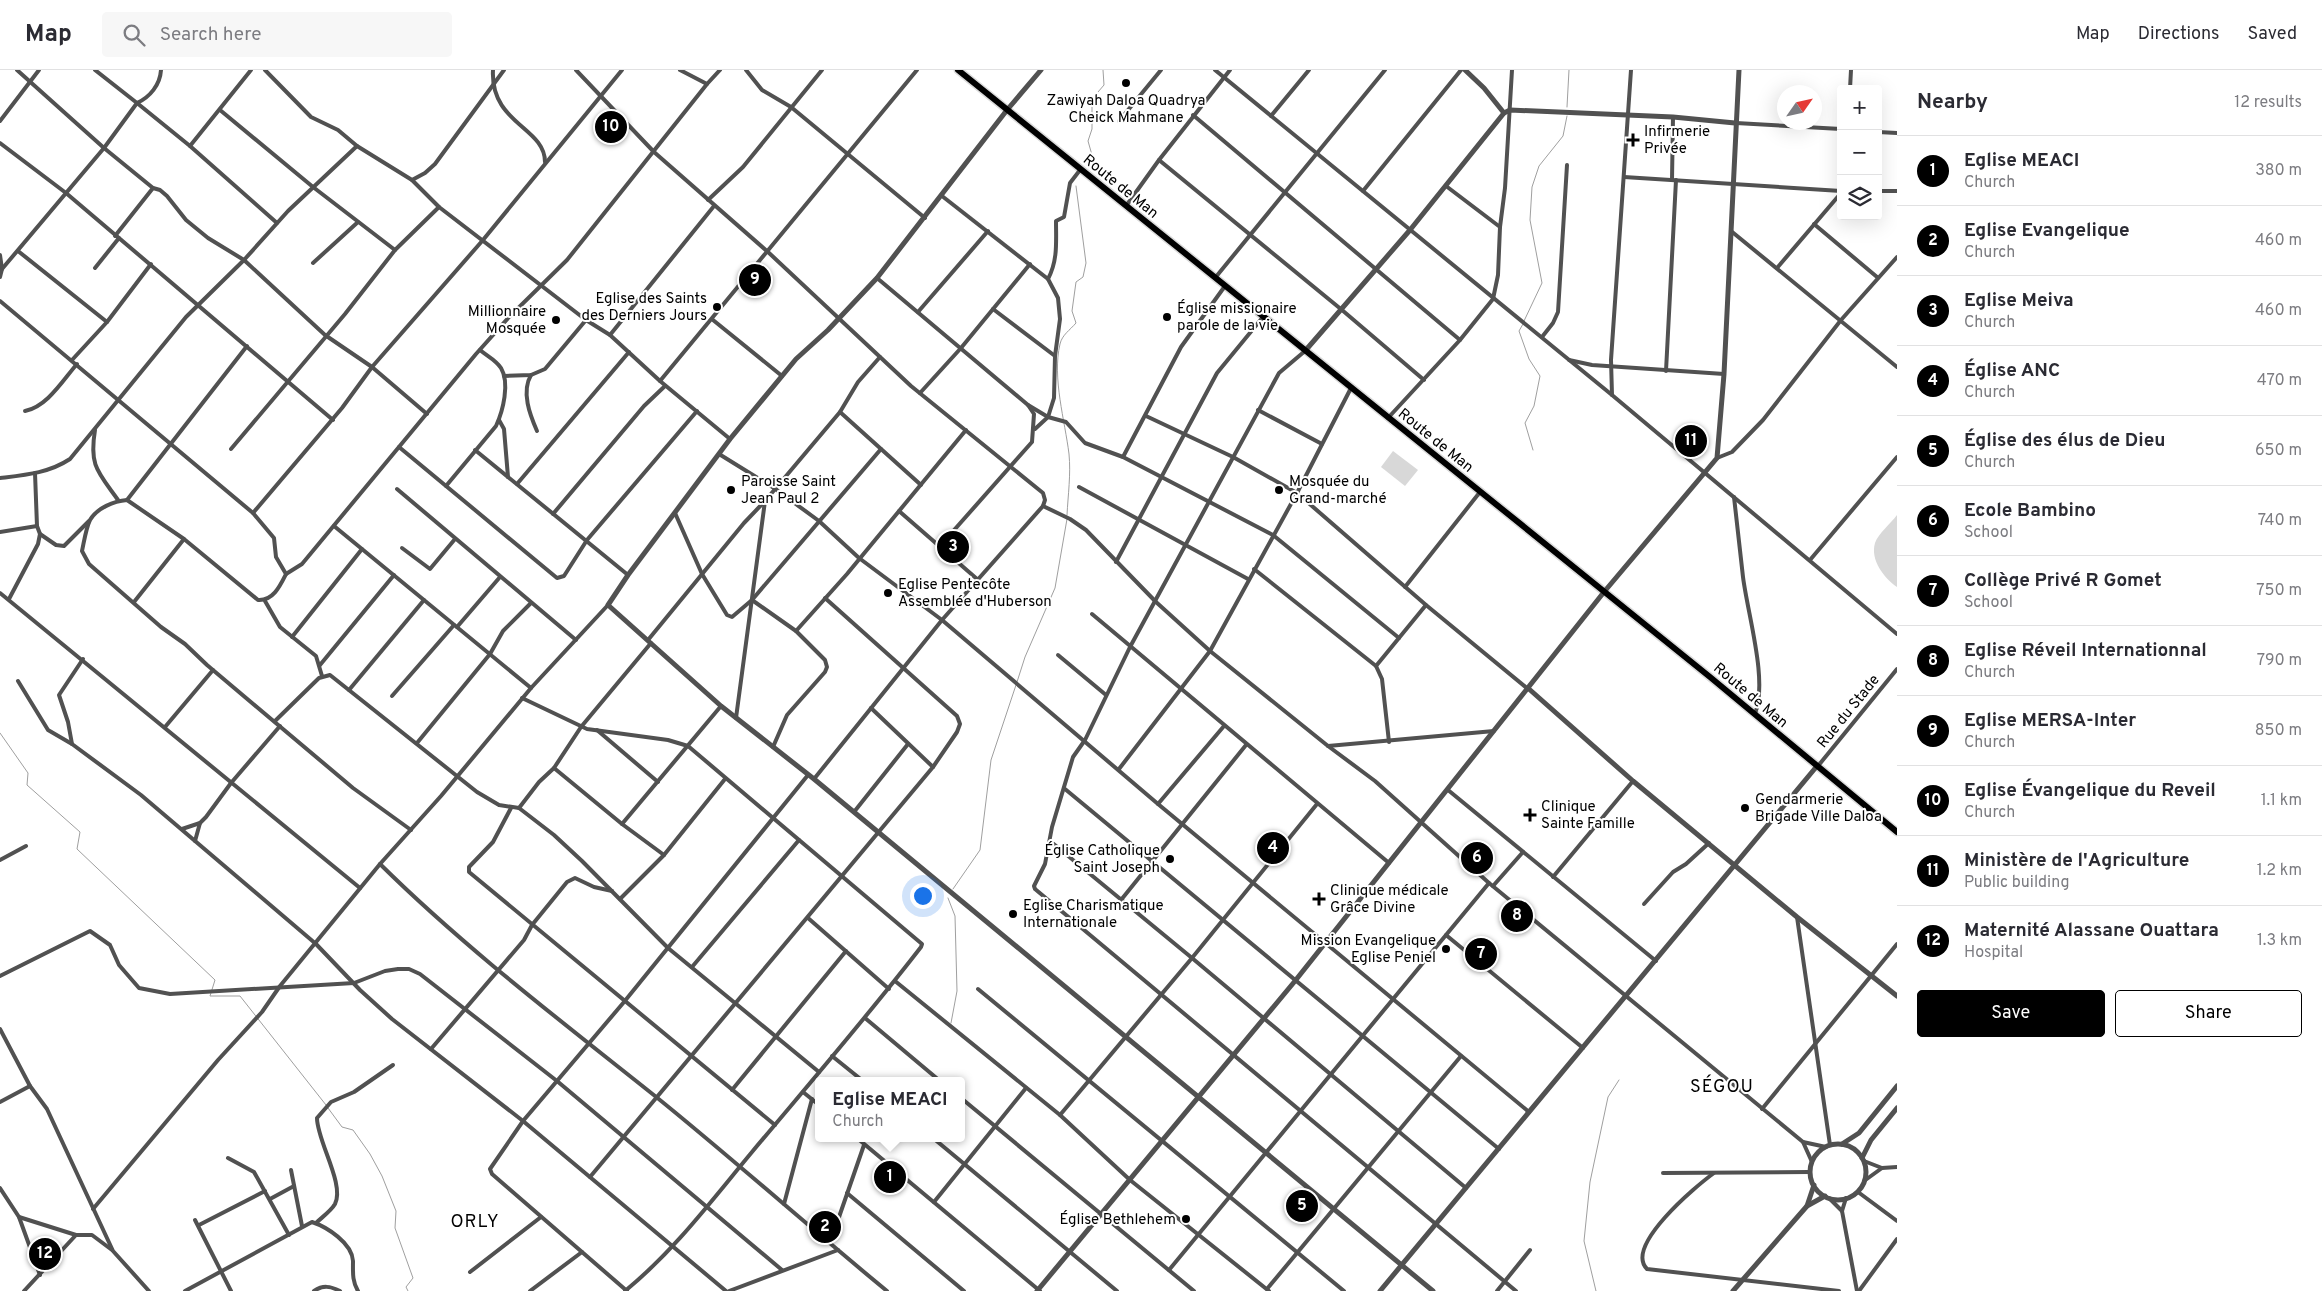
<!DOCTYPE html>
<meta charset="utf-8">
<style>
body{margin:0;font-family:Overpass,sans-serif;background:#f7f7f7;color:#2b2b33}
.controls{position:absolute;right:15px;top:15px;display:grid;overflow:hidden;border-radius:5px;box-shadow:0 5px 20px #0002}
.controls button{width:45px;height:45px;display:grid;place-items:center;padding:0;border:0;border-bottom:1px solid #e1e1e2;background:#fff;color:#2b2b33;font:25px sans-serif}
.compass{position:absolute;left:1777px;top:15px;width:45px;height:45px;border-radius:50%;background:#fff;box-shadow:0 5px 20px #0002;rotate:56deg}
.you{position:absolute;left:922px;top:825px;width:18px;height:18px;margin:-12px;border:4px solid #fff;border-radius:50%;background:#1a73e8;box-shadow:0 0 0 8px #1a73e833}
.badge{display:grid;place-items:center;width:32px;height:32px;border-radius:50%;background:#000;color:#fff;font-size:16px;font-weight:700}
.pin{position:absolute;translate:-50% -50%;border:2px solid #fff;box-shadow:0 1px 5px #0006}
.popup{position:absolute;left:815px;top:1007px;width:150px;height:65px;box-sizing:border-box;display:grid;place-content:center;border-radius:5px;background:#fff;filter:drop-shadow(0 1px 4px #0005);font-size:16px;white-space:nowrap;color:#7c7c81}
.popup b{font-size:19px;color:#2b2b33}
.popup::after{content:'';position:absolute;left:50%;top:100%;margin-left:-10px;border:10px solid transparent;border-top-color:#fff}
.list{margin:0;padding:0;list-style:none}
h2{display:flex;justify-content:space-between;align-items:center;height:65px;margin:0;padding:0 20px;font-size:21px}
h2 small{font-size:16px;font-weight:400;color:#7c7c81}
.list li{display:grid;grid-template-columns:32px 1fr auto;gap:15px;align-items:center;box-sizing:border-box;height:70px;padding:0 20px;border-top:1px solid #e1e1e2}
.list b{display:block;font-size:19px;white-space:nowrap}
.list p{margin:0;font-size:16px;white-space:nowrap;color:#7c7c81}
.list em{font-size:16px;font-style:normal;color:#7c7c81}
.actions{display:flex;gap:10px;padding:15px 20px}
.actions a{flex:1;padding:11px 0;border:1px solid #000;border-radius:5px;text-align:center;font-size:18px;color:#000}
.actions .main{background:#000;color:#fff}
.icon{flex:none;width:28px;height:28px;fill:none;stroke:currentColor;stroke-width:2;stroke-linecap:round;stroke-linejoin:round}
.map{position:relative;flex:none;width:1897px;height:1221px;overflow:hidden}
header{display:flex;align-items:center;gap:30px;box-sizing:border-box;height:70px;padding:0 25px;background:#fff;border-bottom:1px solid #e1e1e2}
header strong{font-size:24px}
nav{display:flex;gap:28px;margin-inline-start:auto;font-size:18px}
.search{width:350px;height:45px;background:#f7f7f7;display:flex;align-items:center;gap:12px;box-sizing:border-box;padding:0 18px;border-radius:5px;color:#7c7c81;font-size:19px}
main{display:flex}
aside{flex:1;background:#fff}
.map>svg:first-child{display:block}
.green{fill:#d8d8d8}
.lines{fill:none;stroke-linecap:round;stroke-linejoin:round}
.stream{stroke:#9f9f9f;stroke-width:1}
.trunk-casing{stroke:#dbdbdb;stroke-width:9}
.minor{stroke:#515151;stroke-width:4}
.tertiary{stroke:#515151;stroke-width:5}
.trunk{stroke:#000;stroke-width:6}
.poi-dot{fill:#000;stroke:#fff;stroke-width:2}
.labels{text-anchor:middle;stroke-width:4;stroke-linejoin:round;paint-order:stroke}
.poi-label{font-size:15px;fill:#000;stroke:#fff;text-anchor:start}
.street-label{font-size:15px;fill:#000;stroke:#fff}
.quarter-label{font-size:18px;letter-spacing:1px;fill:#000;stroke:#fff}
</style>
<header>
<strong>Map</strong>
<div class="search"><svg class="icon" aria-label="search" viewBox="0 0 24 24"><circle cx="10" cy="10" r="6"/><path d="M15 15l6 6"/></svg>Search here</div>
<nav><a>Map</a><a>Directions</a><a>Saved</a></nav>
</header>
<main>
<div class="map">
<svg width="1897" height="1221" viewBox="0 0 1897 1221">
<rect width="100%" height="100%" fill="#fff"/>
<g class="green">
<polygon points="1393,381 1418,400 1405,416 1381,397"/>
<path d="M 1897,445 L 1897,517 C 1884,508 1870,490 1875,473 C 1878,464 1891,453 1897,445 Z"/>
</g>
<g class="lines">
<g class="stream">
<polyline points="1567,37 1569,0"/>
<polyline points="1092,85 1088,71 1092,59 1092,29 1104,15 1103,0"/>
<polyline points="1524,251 1542,213 1530,150 1532,117 1539,96 1563,66 1567,46"/>
<polyline points="1523,254 1519,261 1529,289 1540,306 1534,336 1525,353 1533,380"/>
<path d="M 1067,445 C 1068,425 1071,404 1069,384 C 1065,351 1052,308 1060,274 C 1062,265 1070,260 1076,253 L 1072,241 L 1076,212 L 1083,207 L 1086,193 L 1076,116"/>
<polyline points="1017,612 1025,587 1055,518 1067,449"/>
<polyline points="0,663 28,703 27,715 80,762 77,779 215,910 210,926 240,926 326,1035"/>
<polyline points="953,819 980,780 991,690 1016,615"/>
<polyline points="948,828 955,846 957,921 951,953"/>
<polyline points="328,1038 342,1057 353,1060 370,1084 382,1106 396,1141 395,1158 413,1208 406,1217 408,1221"/>
<polyline points="1596,1221 1584,1171 1590,1112 1608,1027 1619,1010"/>
</g>
<g class="trunk-casing">
<polyline id="trunk" points="958,0 1710,607 1897,762"/>
</g>
<g class="minor">
<polyline points="17,0 104,78 153,118 160,120 167,126 186,150 208,168 244,190 325,265 372,297 427,344"/>
<path d="M 161,0 C 160,15 150,27 137,33 L 190,76 L 277,153"/>
<polyline points="265,0 311,47 338,60 357,76"/>
<path d="M 493,0 C 490,54 545,57 545,92"/>
<polyline points="576,0 654,82 768,182 911,316 1043,423 1045,430 1043,436 942,550 814,709"/>
<polyline points="746,0 762,20 791,37 925,148"/>
<polyline points="1215,0 1612,325 1897,564"/>
<polyline points="707,14 720,0"/>
<polyline points="1850,19 1851,0"/>
<polyline points="220,40 313,117 395,180"/>
<polyline points="1193,45 1460,270"/>
<polyline points="1271,46 1309,0"/>
<polyline points="0,51 39,0"/>
<polyline points="1119,51 1161,0"/>
<polyline points="1736,53 1841,59"/>
<polyline points="1878,62 1897,63"/>
<polyline points="0,73 66,123 333,350"/>
<polyline points="190,76 251,0"/>
<polyline points="1159,90 1342,240 1424,310"/>
<polyline points="1624,107 1841,121"/>
<polyline points="412,110 425,103 435,94 504,0"/>
<polyline points="1672,110 1673,47"/>
<polyline points="1446,116 1500,157"/>
<polyline points="1363,121 1461,0"/>
<polyline points="1878,121 1897,121"/>
<polyline points="942,126 1048,209"/>
<polyline points="708,130 743,97 822,0"/>
<polyline points="1126,136 1159,90 1230,0"/>
<polyline points="1814,154 1877,207"/>
<polyline points="1731,161 1897,297"/>
<polyline points="115,166 153,118"/>
<polyline points="18,181 107,252"/>
<polyline points="0,185 2,199"/>
<polyline points="313,193 358,152"/>
<polyline points="95,198 119,168"/>
<polyline points="1777,198 1841,123"/>
<polyline points="0,207 2,199 104,78 137,33 95,0"/>
<polyline points="877,208 1028,335 1034,344 1032,372 940,476"/>
<polyline points="1215,208 1385,0"/>
<path d="M 0,231 L 253,443 L 274,468 L 276,487 L 286,504 C 280,516 273,531 258,530 L 184,469 L 127,430 C 114,431 97,438 90,450 C 86,458 84,472 82,481 L 89,494 L 161,557 L 185,574 L 207,595 L 353,718 L 411,760"/>
<polyline points="993,239 1055,286"/>
<polyline points="918,242 988,161"/>
<polyline points="713,250 782,306"/>
<polyline points="610,265 714,136"/>
<polyline points="1542,267 1553,253 1558,242 1567,95"/>
<polyline points="1305,281 1279,303 1130,577 1085,670 1073,687 1052,757 1045,794 1034,816 1035,819 1516,1221"/>
<polyline points="72,290 107,252 151,194"/>
<polyline points="1569,290 1592,295 1724,304"/>
<polyline points="1666,301 1676,110"/>
<path d="M 531,305 C 521,322 530,345 537,361"/>
<polyline points="504,306 531,305 545,299 586,250"/>
<polyline points="660,311 917,0"/>
<polyline points="920,323 961,278 1030,194"/>
<polyline points="1612,325 1611,290 1631,0"/>
<polyline points="1028,335 1048,347 1066,352 1085,373 1123,387 1273,465 1399,568"/>
<polyline points="1258,340 1322,374"/>
<path d="M 25,341 C 47,337 63,310 77,294"/>
<polyline points="840,342 921,415"/>
<polyline points="1146,346 1233,387 1297,423 1426,535 1528,619"/>
<polyline points="1388,348 1460,270 1493,229 1498,205 1500,157 1505,118 1512,0"/>
<polyline points="499,350 504,359 508,407"/>
<path d="M 1035,359 L 1048,347 L 1054,328 L 1055,286 L 1060,249 L 1058,228 L 1048,209 C 1058,190 1056,172 1056,151 L 1064,147 L 1070,113 L 1080,100"/>
<path d="M 95,360 C 89,396 98,402 118,430"/>
<polyline points="399,377 557,508 564,506 587,470 697,341"/>
<polyline points="231,379 345,244 395,180 439,137"/>
<polyline points="475,380 628,505"/>
<polyline points="719,384 774,418 819,451 859,488 942,550 1158,734 1529,1042"/>
<polyline points="1123,387 1181,277 1225,216"/>
<polyline points="1717,388 1732,382 1763,350 1841,250 1897,187"/>
<path d="M 0,408 C 25,405 49,403 70,389 L 186,247 L 244,190 L 288,141 L 357,76 L 412,110 L 439,137 L 586,250 L 610,265 L 660,311 L 730,369"/>
<polyline points="517,414 629,282"/>
<path d="M 446,416 L 496,356 C 503,341 510,313 501,298 C 496,290 487,286 480,280"/>
<polyline points="1079,417 1248,509"/>
<polyline points="397,419 576,570"/>
<path d="M 1734,427 C 1737,454 1740,481 1743,507 C 1748,546 1768,610 1755,644"/>
<polyline points="127,430 247,276"/>
<polyline points="1043,436 1070,449 1086,460 1156,532 1210,581 1328,676 1375,711 1489,813 1803,1072 1812,1092"/>
<polyline points="899,441 977,509"/>
<polyline points="253,443 342,338 372,297 483,170 622,0"/>
<polyline points="675,443 702,504 727,545 732,547 752,530 881,379"/>
<polyline points="553,444 644,336 665,316"/>
<polyline points="334,456 531,618"/>
<polyline points="0,462 37,456"/>
<polyline points="40,464 56,475 64,476 89,451"/>
<polyline points="402,478 430,499 455,469"/>
<polyline points="1810,490 1897,387"/>
<polyline points="1116,492 1217,303 1263,247"/>
<polyline points="1254,499 1376,596 1382,609 1389,672"/>
<polyline points="286,504 302,494 476,284 509,247 567,190 707,14 680,0"/>
<polyline points="1405,517 1480,422"/>
<polyline points="0,523 360,818"/>
<polyline points="9,529 38,474 40,464 37,456 35,403"/>
<polyline points="752,530 796,561 825,590 827,597 825,602 787,645 773,677"/>
<polyline points="265,531 280,557 316,586 322,606"/>
<polyline points="134,532 184,469"/>
<polyline points="1092,544 1389,793"/>
<polyline points="457,557 500,507"/>
<polyline points="796,561 847,504 966,360"/>
<polyline points="292,567 362,479"/>
<polyline points="648,570 744,453 765,431"/>
<polyline points="1058,585 1106,625"/>
<polyline points="320,595 394,505"/>
<polyline points="1376,596 1426,535"/>
<polyline points="18,611 48,660 72,674 141,725 316,874 360,920 392,949 523,1051 726,1221"/>
<polyline points="349,620 424,530"/>
<polyline points="392,626 454,555"/>
<path d="M 522,628 L 587,659 L 668,670 L 688,676 L 922,874 L 921,877 C 867,947 809,1014 752,1082 C 712,1130 674,1181 625,1221"/>
<polyline points="871,638 933,697"/>
<polyline points="736,648 765,431 840,342 858,312 880,287"/>
<polyline points="275,651 319,608 330,605 477,722 499,735 519,738 554,765 582,791 668,878 819,1002"/>
<polyline points="165,657 213,600"/>
<polyline points="597,660 658,712"/>
<polyline points="417,673 490,584 503,561 531,533"/>
<polyline points="72,674 68,652 59,625 83,589"/>
<polyline points="1328,676 1494,661"/>
<polyline points="1818,696 1897,599"/>
<polyline points="554,698 622,754 664,785"/>
<polyline points="1119,699 1210,581 1297,423 1351,318"/>
<polyline points="1065,719 1499,1079"/>
<polyline points="1448,720 1656,891"/>
<polyline points="1158,734 1224,656"/>
<polyline points="511,738 493,772 469,797 469,802 775,1055"/>
<polyline points="519,738 539,712 554,698 581,657 651,573"/>
<polyline points="854,742 908,674"/>
<polyline points="622,754 721,636"/>
<polyline points="182,759 200,753 206,747 231,713 280,656"/>
<polyline points="195,771 200,753"/>
<polyline points="1050,771 1192,888 1466,1118"/>
<polyline points="0,790 26,776"/>
<path d="M 380,794 C 465,878 561,951 655,1026 C 733,1089 809,1157 887,1221"/>
<polyline points="1553,807 1633,711"/>
<polyline points="1493,816 1523,782"/>
<polyline points="620,829 664,785 725,709"/>
<polyline points="1121,830 1246,675"/>
<polyline points="1644,834 1673,802 1686,794 1709,773"/>
<polyline points="1797,847 1830,1075"/>
<polyline points="808,848 889,919"/>
<polyline points="1446,865 1583,978"/>
<polyline points="692,897 799,770"/>
<polyline points="0,906 90,861 110,875 119,895 139,918 170,924 354,913 385,901 398,899 409,899 420,904 557,1011 782,1200"/>
<polyline points="895,911 1060,1045 1130,1110 1269,1221"/>
<polyline points="978,919 1344,1221"/>
<polyline points="865,948 940,1011"/>
<polyline points="0,959 30,1016 47,1039 113,1181 149,1221"/>
<polyline points="431,979 524,870 532,855 567,812 575,808 594,817 612,821"/>
<polyline points="832,986 863,1011"/>
<polyline points="732,1020 846,881"/>
<polyline points="803,1022 819,1035"/>
<polyline points="961,1028 1194,1221"/>
<polyline points="0,1032 30,1016"/>
<polyline points="1762,1039 1897,874"/>
<polyline points="1060,1045 1192,888 1317,734"/>
<polyline points="857,1068 1040,1221"/>
<polyline points="933,1068 1117,1221"/>
<polyline points="1803,1072 1826,1077"/>
<polyline points="228,1088 254,1102 289,1165"/>
<polyline points="1864,1091 1882,1098 1897,1097"/>
<polyline points="291,1100 302,1156"/>
<polyline points="1663,1103 1810,1102"/>
<path d="M 1714,1103 C 1696,1116 1624,1176 1647,1199 L 1839,1221"/>
<polyline points="590,1107 933,697 957,662 960,654 957,646 825,528"/>
<polyline points="1864,1111 1882,1098"/>
<polyline points="0,1118 19,1147 76,1165"/>
<polyline points="1858,1122 1897,1151"/>
<polyline points="847,1123 964,1221"/>
<polyline points="1829,1128 1842,1141"/>
<polyline points="1846,1128 1842,1141 1857,1221"/>
<polyline points="270,1129 294,1116"/>
<polyline points="934,1132 1026,1018"/>
<polyline points="784,1134 812,1029"/>
<polyline points="93,1139 218,990 262,942 280,916 380,794 441,726 531,618 608,535"/>
<polyline points="19,1147 40,1205"/>
<polyline points="195,1150 231,1221"/>
<path d="M 316,1153 C 321,1148 331,1141 335,1134 C 345,1114 317,1071 317,1048 L 331,1032 L 354,1022 L 393,995"/>
<polyline points="199,1155 265,1121"/>
<polyline points="830,1173 864,1075"/>
<polyline points="1169,1200 1489,813"/>
<polyline points="470,1202 541,1147"/>
<polyline points="1267,1219 1461,986"/>
<polyline points="24,1221 76,1165 92,1165 112,1180"/>
<path d="M 185,1221 L 312,1152 C 327,1157 352,1173 353,1191 C 353,1202 352,1211 358,1221"/>
<path d="M 314,1221 C 323,1215 330,1216 340,1221"/>
<polyline points="530,1221 582,1182"/>
<polyline points="627,1221 492,1104 490,1099 523,1051 624,932 808,705"/>
<polyline points="729,1221 838,1180"/>
<polyline points="1497,1221 1530,1180"/>
<polyline points="1859,1221 1897,1169"/>
</g>
<g class="tertiary">
<polyline points="1041,0 1007,40 877,208 828,260 796,289 730,369 628,505 608,535 721,636 814,709 1433,1221"/>
<polyline points="1465,0 1484,18 1504,43"/>
<polyline points="1305,281 1410,160 1504,43 1510,40 1673,47 1735,53"/>
<polyline points="1529,619 1633,711 1797,847 1897,926"/>
<polyline points="1842,1074 1859,1063 1897,1016"/>
<circle cx="1838" cy="1102" r="28"/>
<polyline points="1862,1088 1871,1070 1897,1038"/>
<polyline points="1807,1136 1814,1115"/>
<polyline points="1037,1221 1295,911 1604,522 1717,388 1724,304 1739,0"/>
<polyline points="1380,1221 1817,696"/>
<polyline points="1733,1221 1807,1136 1825,1126"/>
</g>
<use href="#trunk" class="trunk"/>
</g>
<g class="poi-dot">
<circle cx="1126" cy="13" r="5"/>
<path d="M1630.5 62.5h5v5h5v5h-5v5h-5v-5h-5v-5h5z"/>
<circle cx="717" cy="237" r="5"/>
<circle cx="1167" cy="247" r="5"/>
<circle cx="556" cy="250" r="5"/>
<circle cx="731" cy="420" r="5"/>
<circle cx="1279" cy="420" r="5"/>
<circle cx="888" cy="523" r="5"/>
<circle cx="1745" cy="738" r="5"/>
<path d="M1527.5 737.5h5v5h5v5h-5v5h-5v-5h-5v-5h5z"/>
<circle cx="1170" cy="789" r="5"/>
<path d="M1316.5 821.5h5v5h5v5h-5v5h-5v-5h-5v-5h5z"/>
<circle cx="1013" cy="844" r="5"/>
<circle cx="1446" cy="879" r="5"/>
<circle cx="1186" cy="1149" r="5"/>
</g>
<g class="labels">
<g class="poi-label">
<text x="1126" y="35" text-anchor="middle">Zawiyah Daloa Quadrya<tspan x="1126" dy="17">Cheick Mahmane</tspan></text>
<text x="1644" y="66">Infirmerie<tspan x="1644" dy="17">Privée</tspan></text>
<text x="707" y="233" text-anchor="end">Eglise des Saints<tspan x="707" dy="17">des Derniers Jours</tspan></text>
<text x="1177" y="243">Église missionaire<tspan x="1177" dy="17">parole de la vie</tspan></text>
<text x="546" y="246" text-anchor="end">Millionnaire<tspan x="546" dy="17">Mosquée</tspan></text>
<text x="741" y="416">Paroisse Saint<tspan x="741" dy="17">Jean Paul 2</tspan></text>
<text x="1289" y="416">Mosquée du<tspan x="1289" dy="17">Grand-marché</tspan></text>
<text x="898" y="519">Eglise Pentecôte<tspan x="898" dy="17">Assemblée d'Huberson</tspan></text>
<text x="1755" y="734">Gendarmerie<tspan x="1755" dy="17">Brigade Ville Daloa</tspan></text>
<text x="1541" y="741">Clinique<tspan x="1541" dy="17">Sainte Famille</tspan></text>
<text x="1160" y="785" text-anchor="end">Église Catholique<tspan x="1160" dy="17">Saint Joseph</tspan></text>
<text x="1330" y="825">Clinique médicale<tspan x="1330" dy="17">Grâce Divine</tspan></text>
<text x="1023" y="840">Eglise Charismatique<tspan x="1023" dy="17">Internationale</tspan></text>
<text x="1436" y="875" text-anchor="end">Mission Evangelique<tspan x="1436" dy="17">Eglise Peniel</tspan></text>
<text x="1176" y="1154" text-anchor="end">Église Bethlehem</text>
</g>
<g class="street-label">
<text transform="translate(1121 116) rotate(39)" y="5">Route de Man</text>
<text transform="translate(1436 370) rotate(39)" y="5">Route de Man</text>
<text transform="translate(1751 625) rotate(40)" y="5">Route de Man</text>
<text transform="translate(1848 641) rotate(-51)" y="5">Rue du Stade</text>
</g>
<g class="quarter-label">
<text x="1722" y="1022">SÉGOU</text>
<text x="475" y="1157">ORLY</text>
</g>
</g>
</svg>
<div class="controls">
<button>+</button>
<button>−</button>
<button><svg class="icon" aria-label="layers" viewBox="0 0 24 24"><path d="M12 4l9 5-9 5-9-5zM3 14l9 5 9-5"/></svg></button>
</div>
<svg class="compass" viewBox="-18 -18 36 36"><path d="M0-13l5 13h-10z" fill="#e53935"/><path d="M0 13l5-13h-10z" fill="#7c7c81"/></svg>
<div class="you"></div>
<div class="pin badge" style="left:890px;top:1107px">1</div>
<div class="popup"><b>Eglise MEACI</b>Church</div>
<div class="pin badge" style="left:825px;top:1157px">2</div>
<div class="pin badge" style="left:953px;top:477px">3</div>
<div class="pin badge" style="left:1273px;top:778px">4</div>
<div class="pin badge" style="left:1302px;top:1136px">5</div>
<div class="pin badge" style="left:1477px;top:788px">6</div>
<div class="pin badge" style="left:1481px;top:884px">7</div>
<div class="pin badge" style="left:1517px;top:846px">8</div>
<div class="pin badge" style="left:755px;top:210px">9</div>
<div class="pin badge" style="left:611px;top:57px">10</div>
<div class="pin badge" style="left:1691px;top:371px">11</div>
<div class="pin badge" style="left:45px;top:1184px">12</div>
</div>
<aside>
<h2>Nearby<small>12 results</small></h2>
<ul class="list">
<li><span class="badge">1</span><div><b>Eglise MEACI</b><p>Church</p></div><em>380 m</em></li>
<li><span class="badge">2</span><div><b>Eglise Evangelique</b><p>Church</p></div><em>460 m</em></li>
<li><span class="badge">3</span><div><b>Eglise Meiva</b><p>Church</p></div><em>460 m</em></li>
<li><span class="badge">4</span><div><b>Église ANC</b><p>Church</p></div><em>470 m</em></li>
<li><span class="badge">5</span><div><b>Église des élus de Dieu</b><p>Church</p></div><em>650 m</em></li>
<li><span class="badge">6</span><div><b>Ecole Bambino</b><p>School</p></div><em>740 m</em></li>
<li><span class="badge">7</span><div><b>Collège Privé R Gomet</b><p>School</p></div><em>750 m</em></li>
<li><span class="badge">8</span><div><b>Eglise Réveil Internationnal</b><p>Church</p></div><em>790 m</em></li>
<li><span class="badge">9</span><div><b>Eglise MERSA-Inter</b><p>Church</p></div><em>850 m</em></li>
<li><span class="badge">10</span><div><b>Eglise Évangelique du Reveil</b><p>Church</p></div><em>1.1 km</em></li>
<li><span class="badge">11</span><div><b>Ministère de l'Agriculture</b><p>Public building</p></div><em>1.2 km</em></li>
<li><span class="badge">12</span><div><b>Maternité Alassane Ouattara</b><p>Hospital</p></div><em>1.3 km</em></li>
</ul>
<div class="actions"><a class="main">Save</a><a>Share</a></div>
</aside>
</main>
